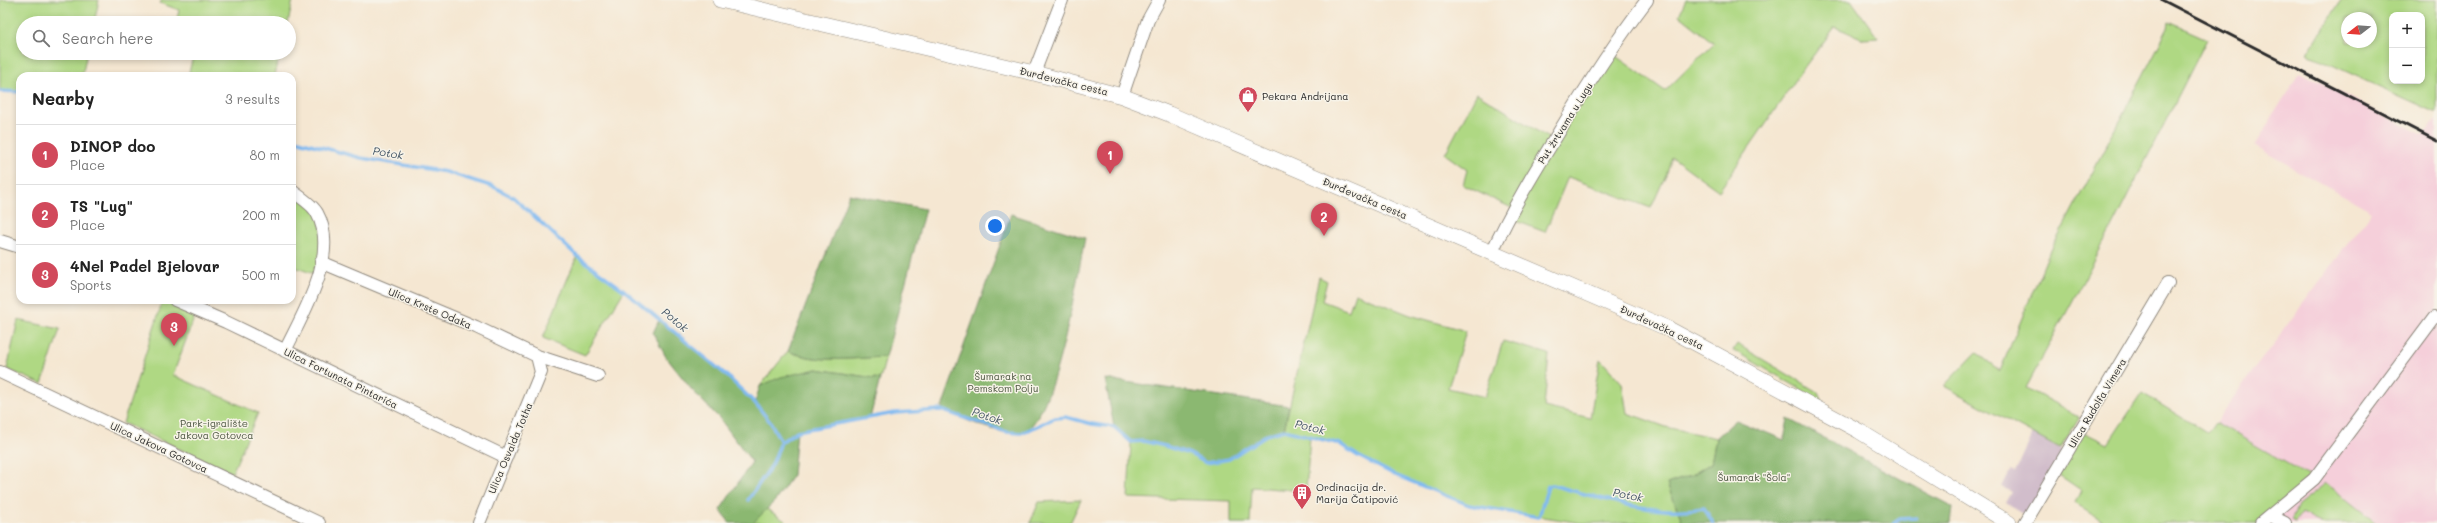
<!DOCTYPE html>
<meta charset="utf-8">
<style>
body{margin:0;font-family:Mali,sans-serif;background:#f6f6f6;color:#222}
.controls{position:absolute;right:12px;top:12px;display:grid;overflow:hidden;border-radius:8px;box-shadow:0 2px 6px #0003}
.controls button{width:36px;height:36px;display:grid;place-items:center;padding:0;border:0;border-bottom:1px solid #e0e0e0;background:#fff;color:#222;font:20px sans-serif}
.compass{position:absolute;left:2341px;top:12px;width:36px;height:36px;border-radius:50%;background:#fff;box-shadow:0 2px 6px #0003;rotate:253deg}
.you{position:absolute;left:995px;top:226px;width:14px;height:14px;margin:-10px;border:3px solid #fff;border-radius:50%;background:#1a73e8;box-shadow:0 0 0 6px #1a73e833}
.badge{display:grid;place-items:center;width:26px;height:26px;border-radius:50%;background:#d1495b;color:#fff;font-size:13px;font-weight:700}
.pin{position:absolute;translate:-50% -33px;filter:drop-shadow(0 1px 2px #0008)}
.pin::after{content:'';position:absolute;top:21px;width:14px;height:12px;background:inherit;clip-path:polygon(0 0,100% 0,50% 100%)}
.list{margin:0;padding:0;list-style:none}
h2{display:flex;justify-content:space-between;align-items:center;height:52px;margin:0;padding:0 16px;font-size:17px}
h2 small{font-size:13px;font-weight:400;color:#767676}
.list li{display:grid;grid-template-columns:26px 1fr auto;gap:12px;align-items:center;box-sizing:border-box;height:60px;padding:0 16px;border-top:1px solid #e0e0e0}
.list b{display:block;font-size:15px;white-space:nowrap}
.list p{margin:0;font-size:13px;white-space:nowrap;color:#767676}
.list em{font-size:13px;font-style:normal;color:#767676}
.icon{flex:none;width:22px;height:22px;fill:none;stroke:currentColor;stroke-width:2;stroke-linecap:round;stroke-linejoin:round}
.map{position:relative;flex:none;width:2437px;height:523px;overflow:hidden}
.search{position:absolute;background:#fff;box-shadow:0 2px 6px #0003;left:16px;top:16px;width:280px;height:44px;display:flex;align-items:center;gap:10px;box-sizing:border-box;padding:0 14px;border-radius:22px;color:#767676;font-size:15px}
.panel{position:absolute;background:#fff;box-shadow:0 2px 6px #0003;left:16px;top:72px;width:280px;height:232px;border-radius:12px}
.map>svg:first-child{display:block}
.built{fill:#f5cfda}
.industrial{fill:#d1bdcb}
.green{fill:#afd883;stroke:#6d8257;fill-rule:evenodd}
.forest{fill:#8bb871;stroke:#5b724e}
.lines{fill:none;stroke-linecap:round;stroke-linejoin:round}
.stream{stroke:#80baf1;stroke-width:3.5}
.minor-casing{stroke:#90897e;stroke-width:14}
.major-casing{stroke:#90897e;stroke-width:16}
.minor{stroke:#fff;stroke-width:12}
.major{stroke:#fff;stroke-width:15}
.rail{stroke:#2b2b2b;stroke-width:3}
.labels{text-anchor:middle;stroke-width:3;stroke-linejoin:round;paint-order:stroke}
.street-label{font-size:10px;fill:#2b2b2b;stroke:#f7f3e8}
.poi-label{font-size:10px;fill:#2b2b2b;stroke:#f7f3e8;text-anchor:start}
.park-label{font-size:10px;fill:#4c5641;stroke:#f7f3e8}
.water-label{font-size:11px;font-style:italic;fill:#445666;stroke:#f7f3e8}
</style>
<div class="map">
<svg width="2437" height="523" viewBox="0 0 2437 523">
<rect width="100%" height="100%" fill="#f7f3e8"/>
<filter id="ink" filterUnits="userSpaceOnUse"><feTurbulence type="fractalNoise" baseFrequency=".025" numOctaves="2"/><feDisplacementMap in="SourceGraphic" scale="8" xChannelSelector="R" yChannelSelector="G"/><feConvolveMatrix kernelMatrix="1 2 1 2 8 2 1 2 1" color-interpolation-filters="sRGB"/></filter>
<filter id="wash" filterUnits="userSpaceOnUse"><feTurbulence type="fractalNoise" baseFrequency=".012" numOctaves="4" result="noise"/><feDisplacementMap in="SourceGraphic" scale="16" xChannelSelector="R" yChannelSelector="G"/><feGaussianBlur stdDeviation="0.9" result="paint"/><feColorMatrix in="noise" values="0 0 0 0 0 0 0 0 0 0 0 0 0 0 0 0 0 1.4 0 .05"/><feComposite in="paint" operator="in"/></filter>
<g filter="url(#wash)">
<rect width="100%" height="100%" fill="#f5e7d2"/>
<polygon class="built" points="2300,72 2423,135 2437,120 2437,523 2261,523 2215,422 2372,211 2254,146"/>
<polygon class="industrial" points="2033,434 2067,454 2028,518 2006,503 2012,492 2002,487 2010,471 2015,473"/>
<g class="green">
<polygon points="0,0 99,0 94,23 23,23 23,53 87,53 82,76 20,76 20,92 0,91"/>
<polygon points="162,0 293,0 288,23 176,23 179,10 160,3"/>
<polygon points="1686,0 1851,0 1878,38 1864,39 1835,27 1806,65 1719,191 1672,157 1668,170 1651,208 1568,177 1545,232 1511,219 1512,208 1463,185 1467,170 1445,154 1477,93 1553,141 1610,52 1665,91 1714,43 1679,15"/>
<path d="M 2341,0 L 2437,0 L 2437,113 L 2308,54 ZM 2392,15 L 2422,15 L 2422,81 L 2392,81 ZM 2347,18 L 2371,18 L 2371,42 L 2347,42 Z"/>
<polygon points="2169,22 2207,39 2111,229 2026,388 2080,417 2060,449 1944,386 1976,352 2000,371 2046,260 2168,28"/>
<polygon points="194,53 280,53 275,76 188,76"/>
<polygon points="292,191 317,212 325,242 319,276 292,266"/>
<polygon points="577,256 624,291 585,355 543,338"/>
<polygon points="1319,277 1327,281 1322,301 1349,311 1355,293 1410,315 1466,331 1448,388 1485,397 1503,341 1549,354 1544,407 1590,418 1600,359 1622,383 1627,413 1666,427 1716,438 1711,463 1692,475 1667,484 1683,523 1581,523 1469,505 1395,475 1358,456 1340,444 1310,436 1306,491 1252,487 1250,523 1231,523 1231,501 1128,498 1131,442 1143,441 1190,454 1244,450 1266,435 1284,430"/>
<polygon points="163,300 175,300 197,310 173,375 258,413 232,473 123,423"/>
<polygon points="18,320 60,329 42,384 7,369"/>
<polygon points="1737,344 1819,393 1823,402 1733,350"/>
<path d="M 788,351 C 818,364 854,358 886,357 L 880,379 L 817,369 L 760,386 Z"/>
<polygon points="2142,393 2207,433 2215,422 2314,479 2261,523 2106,523 2075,503 2081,490 2056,473 2081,431 2108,444"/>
<polygon points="2326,483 2376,523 2323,523 2301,513 2295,522 2291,520 2298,505"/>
<polygon points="1081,500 1070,523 1030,523 1039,502"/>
<polygon points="767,509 788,523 753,523"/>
</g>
<g class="forest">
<path d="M 849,194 L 925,209 L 886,357 C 854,358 818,364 788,351 Z"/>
<path d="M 1011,214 L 1085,238 C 1078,273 1055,420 1023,432 C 1005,439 959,416 941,410 Z"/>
<polygon points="659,320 725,374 755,402 760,386 781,377 817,369 880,379 870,418 797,431 793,475 775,501 753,523 730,523 720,510 752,462 720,419 692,390 666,357 653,333"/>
<polygon points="1105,379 1289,406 1284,430 1266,435 1229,459 1206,463 1190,454 1165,446 1143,441 1131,442 1114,427"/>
<polygon points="1788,419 1953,507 1951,523 1683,523 1667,484 1692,475 1711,463 1716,438 1736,420 1784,440"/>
</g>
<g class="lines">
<g class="stream">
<polyline points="0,91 20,92"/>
<path d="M 292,139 L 361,158 L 446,172 L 494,187 L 513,197 L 577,256 L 625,291 L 725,374 L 755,403 L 771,423 L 781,442 L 797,431 L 895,413 L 941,410 L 1007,432 L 1021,433 L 1055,418 L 1066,417 L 1092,424 L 1114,427 L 1131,442 L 1143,441 L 1165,446 L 1190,454 L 1206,463 L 1229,459 L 1266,435 L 1284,430 L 1340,444 L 1358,456 L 1395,475 L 1469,505 L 1539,517 L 1548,486 L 1552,485 C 1601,498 1654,517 1704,508 L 1713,523"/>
<polyline points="748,500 772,465 781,442"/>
<polyline points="1894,523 1900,519 1916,518"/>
</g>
</g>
</g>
<g filter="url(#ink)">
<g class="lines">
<g class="minor-casing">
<g id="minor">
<polyline points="1034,73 1062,0"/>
<polyline points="1122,96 1148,20 1159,0"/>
<polyline points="0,241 20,247"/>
<path d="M 1492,252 C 1511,210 1535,171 1559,132 C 1586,87 1615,42 1647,0"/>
<polyline points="321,262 476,327 537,356 541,372 479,523"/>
<polyline points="175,300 226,322 506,457"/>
<path d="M 285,351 C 303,313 340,254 317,213 C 313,205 299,196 292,191"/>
<polyline points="537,356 598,376"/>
<polyline points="0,372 319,523"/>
<polyline points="2271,516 2285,523"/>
<polyline points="2025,523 2168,283"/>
<polyline points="2261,523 2314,479 2434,318"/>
</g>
</g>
<g class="major-casing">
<polyline id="major" points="720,0 1034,73 1122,96 1169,114 1669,329 1859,431 2009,523"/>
</g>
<use href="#minor" class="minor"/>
<use href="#major" class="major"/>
<polyline class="rail" points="2162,0 2437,141"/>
</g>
</g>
<defs>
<g id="shop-pin" transform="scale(1)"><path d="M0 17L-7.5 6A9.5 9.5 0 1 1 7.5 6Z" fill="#d1495b" stroke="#f7f3e8"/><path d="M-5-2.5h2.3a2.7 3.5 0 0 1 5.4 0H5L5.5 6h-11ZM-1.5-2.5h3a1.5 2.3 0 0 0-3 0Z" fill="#fff"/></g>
<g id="building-pin" transform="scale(1)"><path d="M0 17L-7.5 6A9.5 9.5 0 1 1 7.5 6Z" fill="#d1495b" stroke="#f7f3e8"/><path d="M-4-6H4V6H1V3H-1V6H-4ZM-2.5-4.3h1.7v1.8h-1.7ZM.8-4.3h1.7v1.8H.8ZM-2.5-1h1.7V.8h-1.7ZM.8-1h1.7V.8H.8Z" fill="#fff"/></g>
</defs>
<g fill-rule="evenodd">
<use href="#shop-pin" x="1248" y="96"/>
<use href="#building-pin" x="1302" y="493"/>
</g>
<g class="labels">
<g class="street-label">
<text transform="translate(1064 81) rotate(14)" y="4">Đurđevačka cesta</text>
<text transform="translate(1565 123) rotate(-58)" y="4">Put žrtvama u Lugu</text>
<text transform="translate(1365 198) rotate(23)" y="4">Đurđevačka cesta</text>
<text transform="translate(430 308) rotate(23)" y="4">Ulica Krste Odaka</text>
<text transform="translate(1662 327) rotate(25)" y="4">Đurđevačka cesta</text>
<text transform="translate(341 378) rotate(26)" y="4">Ulica Fortunata Pintarića</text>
<text transform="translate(2097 403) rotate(-59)" y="4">Ulica Rudolfa Vimera</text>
<text transform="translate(159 447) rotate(25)" y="4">Ulica Jakova Gotovca</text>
<text transform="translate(510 448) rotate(-67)" y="4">Ulica Osvalda Totha</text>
</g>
<g class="poi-label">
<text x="1262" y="100">Pekara Andrijana</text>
<text x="1316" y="491">Ordinacija dr.<tspan x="1316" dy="12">Marija Čatipović</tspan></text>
</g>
<g class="park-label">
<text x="1003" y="380">Šumarak na<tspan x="1003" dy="12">Pemskom Polju</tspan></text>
<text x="214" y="427">Park-igralište<tspan x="214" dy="12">Jakova Gotovca</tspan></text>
<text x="1754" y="481">Šumarak "Šola"</text>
</g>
<g class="water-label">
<text transform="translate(388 153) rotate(9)" y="4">Potok</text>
<text transform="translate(675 320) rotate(40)" y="4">Potok</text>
<text transform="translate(987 416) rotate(19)" y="4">Potok</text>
<text transform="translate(1310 427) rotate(14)" y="4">Potok</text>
<text transform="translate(1628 495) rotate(12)" y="4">Potok</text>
</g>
</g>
</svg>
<div class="controls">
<button>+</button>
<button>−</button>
</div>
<svg class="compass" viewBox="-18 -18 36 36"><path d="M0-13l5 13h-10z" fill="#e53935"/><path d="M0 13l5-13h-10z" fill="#767676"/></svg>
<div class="you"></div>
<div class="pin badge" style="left:1110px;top:174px">1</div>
<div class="pin badge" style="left:1324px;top:236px">2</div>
<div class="pin badge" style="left:174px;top:346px">3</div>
<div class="search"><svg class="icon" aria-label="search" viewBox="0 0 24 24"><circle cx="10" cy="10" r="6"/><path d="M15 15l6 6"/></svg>Search here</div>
<section class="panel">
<h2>Nearby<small>3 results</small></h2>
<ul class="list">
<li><span class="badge">1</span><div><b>DINOP doo</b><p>Place</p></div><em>80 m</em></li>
<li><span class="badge">2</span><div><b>TS &quot;Lug&quot;</b><p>Place</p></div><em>200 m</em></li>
<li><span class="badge">3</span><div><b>4Nel Padel Bjelovar</b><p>Sports</p></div><em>500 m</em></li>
</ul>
</section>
</div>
